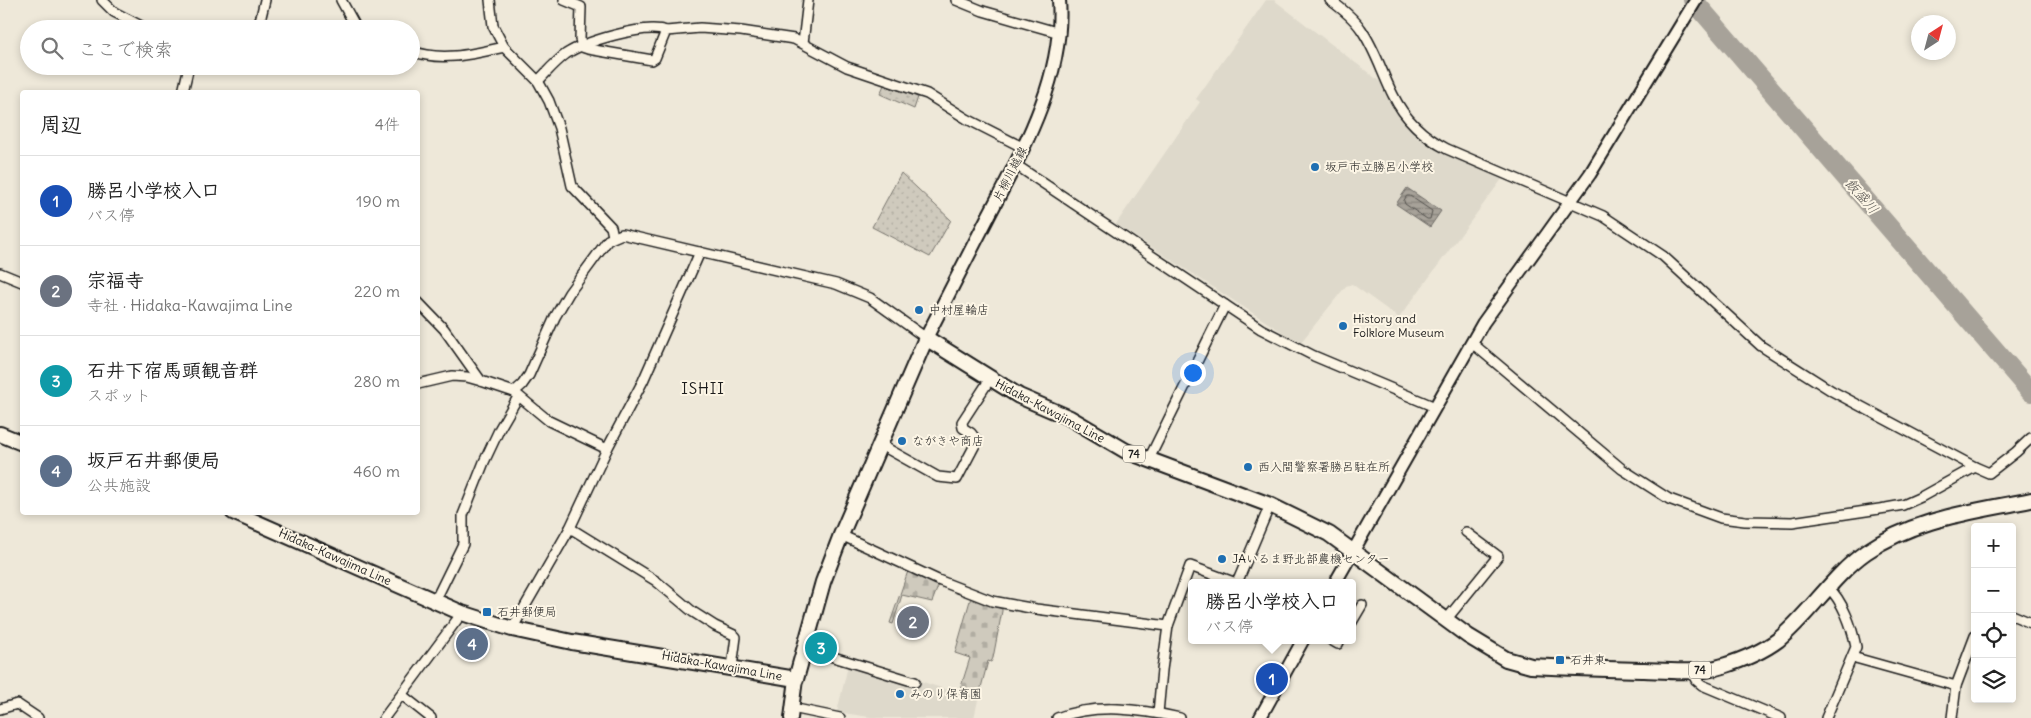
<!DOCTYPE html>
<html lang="ja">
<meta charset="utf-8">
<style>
body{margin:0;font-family:Delius,"Klee One",sans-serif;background:#f2f2f2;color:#222}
.controls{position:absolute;right:15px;bottom:15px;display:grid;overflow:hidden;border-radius:5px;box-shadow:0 2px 8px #0003}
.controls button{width:45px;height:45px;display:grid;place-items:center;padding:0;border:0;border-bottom:1px solid #e0e0e0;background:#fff;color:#222;font:25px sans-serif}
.compass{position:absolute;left:1911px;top:15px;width:45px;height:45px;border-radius:50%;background:#fff;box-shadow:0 2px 8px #0003;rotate:36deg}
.you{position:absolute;left:1192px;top:372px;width:18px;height:18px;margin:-12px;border:4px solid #fff;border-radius:50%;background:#1a73e8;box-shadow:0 0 0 8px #1a73e833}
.badge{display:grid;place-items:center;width:32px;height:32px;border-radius:50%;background:#2563eb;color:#fff;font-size:16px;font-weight:700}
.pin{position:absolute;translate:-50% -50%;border:2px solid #fff;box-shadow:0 1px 5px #0006}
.popup{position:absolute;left:1188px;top:579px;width:168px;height:65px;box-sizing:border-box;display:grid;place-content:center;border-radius:5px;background:#fff;filter:drop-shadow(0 1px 4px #0005);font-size:16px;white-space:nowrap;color:#767676}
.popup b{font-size:19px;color:#222}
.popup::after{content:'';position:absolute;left:50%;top:100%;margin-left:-10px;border:10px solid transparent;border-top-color:#fff}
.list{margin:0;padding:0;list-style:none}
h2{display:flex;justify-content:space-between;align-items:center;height:65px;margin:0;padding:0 20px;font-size:21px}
h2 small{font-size:16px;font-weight:400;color:#767676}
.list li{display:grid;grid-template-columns:32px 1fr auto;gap:15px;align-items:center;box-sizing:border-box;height:90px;padding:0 20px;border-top:1px solid #e0e0e0}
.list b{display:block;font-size:19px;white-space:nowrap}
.list p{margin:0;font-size:16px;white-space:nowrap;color:#767676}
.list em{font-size:16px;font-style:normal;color:#767676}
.icon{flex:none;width:28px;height:28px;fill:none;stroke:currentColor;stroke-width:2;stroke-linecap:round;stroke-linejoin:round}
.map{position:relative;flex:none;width:2031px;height:718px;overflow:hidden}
.search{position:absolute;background:#fff;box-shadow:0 2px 8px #0003;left:20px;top:20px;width:400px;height:55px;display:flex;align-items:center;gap:12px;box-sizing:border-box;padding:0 18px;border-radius:28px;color:#767676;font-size:19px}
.panel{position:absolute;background:#fff;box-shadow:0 2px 8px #0003;left:20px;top:90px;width:400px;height:425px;border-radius:5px}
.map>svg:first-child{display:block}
.built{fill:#ded9cb}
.cemetery{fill:url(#cemetery-stones);stroke:#76736c}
.park{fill:url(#park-dots);stroke:#76736c}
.water{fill:url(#water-rules);stroke:#6f6c67}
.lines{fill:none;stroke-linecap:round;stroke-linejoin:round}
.shore{stroke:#54524e;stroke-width:1}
.river{stroke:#a7a299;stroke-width:20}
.minor-casing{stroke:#1c1c1c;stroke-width:12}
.tertiary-casing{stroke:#1c1c1c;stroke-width:15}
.secondary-casing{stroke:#1c1c1c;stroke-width:16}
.primary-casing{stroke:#1c1c1c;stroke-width:18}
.minor{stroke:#fcf5e5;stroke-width:9}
.tertiary{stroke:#fcf5e5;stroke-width:11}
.secondary{stroke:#fcf5e5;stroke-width:12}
.primary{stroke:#fcf5e5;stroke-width:14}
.poi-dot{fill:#1f6fb2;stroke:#fcf5e5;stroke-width:2}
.labels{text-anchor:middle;stroke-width:4;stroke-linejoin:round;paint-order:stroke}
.shield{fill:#fcf5e5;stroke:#5f5d58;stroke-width:1}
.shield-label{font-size:11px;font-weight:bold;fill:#1c1c1c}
.poi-label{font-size:12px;fill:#1c1c1c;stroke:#fcf5e5;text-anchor:start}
.street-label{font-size:12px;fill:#1c1c1c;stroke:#fcf5e5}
.water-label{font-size:14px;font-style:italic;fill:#5b5854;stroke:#fcf5e5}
.quarter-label{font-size:15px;letter-spacing:1px;fill:#1c1c1c;stroke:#fcf5e5}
</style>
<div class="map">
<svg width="2031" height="718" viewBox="0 0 2031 718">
<defs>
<pattern id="cemetery-stones" width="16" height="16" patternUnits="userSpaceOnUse" patternTransform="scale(1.25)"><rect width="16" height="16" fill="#cfcabd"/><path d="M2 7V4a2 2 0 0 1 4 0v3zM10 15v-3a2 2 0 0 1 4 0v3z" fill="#b1ada2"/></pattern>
<pattern id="park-dots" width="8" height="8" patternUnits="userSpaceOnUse" patternTransform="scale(1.25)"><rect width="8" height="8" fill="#cfcabd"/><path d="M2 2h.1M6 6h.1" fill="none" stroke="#b1ada2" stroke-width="1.8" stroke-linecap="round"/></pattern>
<pattern id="water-rules" width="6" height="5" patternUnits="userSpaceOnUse" patternTransform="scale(1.25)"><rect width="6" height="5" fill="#a7a299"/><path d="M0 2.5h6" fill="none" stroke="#87837c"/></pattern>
</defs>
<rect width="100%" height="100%" fill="#eee8d9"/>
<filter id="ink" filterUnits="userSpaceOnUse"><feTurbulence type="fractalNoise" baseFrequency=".02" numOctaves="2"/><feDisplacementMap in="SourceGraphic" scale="10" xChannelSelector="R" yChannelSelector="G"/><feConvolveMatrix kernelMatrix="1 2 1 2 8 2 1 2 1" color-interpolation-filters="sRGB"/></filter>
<g filter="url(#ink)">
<g class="built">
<polygon points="1266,0 1274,0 1383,84 1394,110 1420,137 1449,155 1502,179 1399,318 1352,284 1346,286 1301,342 1285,334 1116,224 1200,102 1196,99"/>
<polygon points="848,666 917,687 920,681 978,700 974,718 876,718 837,712"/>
</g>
<g class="cemetery">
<polygon points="908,571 939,584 932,602 902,595 893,624 890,623"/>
<polygon points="971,597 1002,609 1002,611 993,658 991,662 988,661 978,699 959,693 970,658 955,653"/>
</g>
<g class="park">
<polygon points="884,85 918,97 914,109 880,94"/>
<polygon points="901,173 951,220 930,257 872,227"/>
</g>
<polygon class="water" points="1407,188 1441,211 1430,227 1396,204"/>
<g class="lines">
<polygon class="shore" points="1407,196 1410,196 1432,211 1430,219 1427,219 1405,204 1404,201"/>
<polyline class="river" points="1693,0 2031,392"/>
<g class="minor-casing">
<g id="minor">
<polyline points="102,0 114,12 147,29"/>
<polyline points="341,0 357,29"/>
<polyline points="490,0 493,26 504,47 538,81 549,101 559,128 572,186 611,227 613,236"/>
<polyline points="564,0 581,7 580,39 582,47 588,49 652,60 655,58 666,31 700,28 741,31 794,39 847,67 927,94 967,119 1024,148"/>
<polyline points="956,0 983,11 1060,33"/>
<path d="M 1330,0 C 1341,8 1353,17 1361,29 C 1375,49 1382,73 1393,95 C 1404,118 1424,137 1447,149 L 1603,216 L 1663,256 L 1761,346 L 1832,391 L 1975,467 L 1989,473 L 2016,452 L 2031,438"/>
<polyline points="258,29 265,0"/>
<polyline points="803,43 808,0"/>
<path d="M 411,51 C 442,62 473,54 504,47"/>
<path d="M 538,81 C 547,72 555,62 566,54 C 584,42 645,23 666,31"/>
<polyline points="183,92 189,66"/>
<polyline points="1016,165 1261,329 1314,356 1435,407"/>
<polyline points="0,273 22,282"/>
<polyline points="418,302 444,329 481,381"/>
<polyline points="1472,343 1622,469 1669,499 1721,518 1745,521 1792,522 1886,508 1903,505 1921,497 1975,467"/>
<polyline points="418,384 452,376 467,377 481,381 514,392 549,421 607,449"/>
<polyline points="514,392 522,385 529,375 555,317 569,293 608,240 622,234 836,284 870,298 926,338"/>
<polyline points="879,444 938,477 957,479 977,441 971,433 963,428 962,422 990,379"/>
<polyline points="1149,459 1225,305"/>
<polyline points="570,528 656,581 693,612 715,626 734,635 736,637 732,667"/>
<polyline points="841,535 938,580 992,601 1036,609 1168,626 1162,670 1158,713"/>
<polyline points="1237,583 1270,505"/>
<polyline points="435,601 463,544 463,515 484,462 500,428 518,397"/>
<polyline points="2012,615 2031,623"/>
<polyline points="1446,620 1498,556 1466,532"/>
<polyline points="1352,622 1362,605"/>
<polyline points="1168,626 1190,566 1236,583"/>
<polyline points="512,629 570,528 607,449 643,381 700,252"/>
<polyline points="1331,640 1338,644 1340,640"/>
<polyline points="804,648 915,682"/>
<polyline points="1852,657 1956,686"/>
<polyline points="1691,671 1696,680 1702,685 1781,718"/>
<polyline points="402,695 431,718"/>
<polyline points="792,708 840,718"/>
<polyline points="0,709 17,704 38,718"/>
<polyline points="384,718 462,613"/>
<path d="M 1057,718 C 1096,703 1140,709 1180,718"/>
<path d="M 1826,718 L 1856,647 C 1852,627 1843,601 1828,587"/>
<polyline points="1952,718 1956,686 1975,636"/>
</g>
</g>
<g class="tertiary-casing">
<g id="tertiary">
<polyline points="1335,583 1483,323 1590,174 1696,0"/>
<polyline points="1260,718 1303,640"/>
</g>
</g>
<g class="secondary-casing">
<g id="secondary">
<path d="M 926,338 C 947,297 968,256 989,215 C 1023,150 1065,76 1059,0"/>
<polyline points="791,718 796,679"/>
</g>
</g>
<g class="primary-casing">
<g id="primary">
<polyline points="0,434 22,443"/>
<path d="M 233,512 L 462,613 L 512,629 L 572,642 L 796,679 L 823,582 L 841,535 L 926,338 L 1019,396 L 1070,418 L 1126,451 L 1270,505 L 1329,534 L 1468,636 L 1506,659 L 1531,666 C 1569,668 1607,669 1644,670 C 1670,671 1699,674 1723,666 C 1742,660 1762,652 1778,640 C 1810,614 1832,576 1866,552 C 1915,518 1974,512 2031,500"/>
</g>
</g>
<use href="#minor" class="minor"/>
<use href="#tertiary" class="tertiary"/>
<use href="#secondary" class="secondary"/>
<use href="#primary" class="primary"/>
</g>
</g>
<g class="poi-dot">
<circle cx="1315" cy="167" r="5"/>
<circle cx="919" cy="310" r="5"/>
<circle cx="1343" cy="326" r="5"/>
<circle cx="902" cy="441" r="5"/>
<circle cx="1248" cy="467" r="5"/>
<circle cx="1222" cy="559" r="5"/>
<rect x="482" y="607" width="10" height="10" rx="2.5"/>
<rect x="1555" y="655" width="10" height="10" rx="2.5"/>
<circle cx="900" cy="694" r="5"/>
</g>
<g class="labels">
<g class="shield">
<rect x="1123" y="445.5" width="22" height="17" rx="4"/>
<rect x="1689" y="661.5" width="22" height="17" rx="4"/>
</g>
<g class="shield-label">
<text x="1134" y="458">74</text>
<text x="1700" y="674">74</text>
</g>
<g class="poi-label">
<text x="1325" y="171">坂戸市立勝呂小学校</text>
<text x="929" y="314">中村屋輪店</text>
<text x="1353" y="323">History and<tspan x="1353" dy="14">Folklore Museum</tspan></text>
<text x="912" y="445">ながきや商店</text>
<text x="1258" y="471">西入間警察署勝呂駐在所</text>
<text x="1232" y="563">JAいるま野北部農機センター</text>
<text x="497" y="616">石井郵便局</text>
<text x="1570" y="664">石井東</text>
<text x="910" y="698">みのり保育園</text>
</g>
<g class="street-label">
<text transform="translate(1010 174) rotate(-63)" y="4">片柳川越線</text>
<text transform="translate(1050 411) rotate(28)" y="4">Hidaka-Kawajima Line</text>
<text transform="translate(335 557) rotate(24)" y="4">Hidaka-Kawajima Line</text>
<text transform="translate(722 666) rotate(10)" y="4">Hidaka-Kawajima Line</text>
</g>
<g class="water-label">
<text transform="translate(1862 196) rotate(49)" y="5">飯盛川</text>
</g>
<g class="quarter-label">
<text x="703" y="394">ISHII</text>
</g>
</g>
</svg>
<div class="controls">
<button>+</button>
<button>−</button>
<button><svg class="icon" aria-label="locate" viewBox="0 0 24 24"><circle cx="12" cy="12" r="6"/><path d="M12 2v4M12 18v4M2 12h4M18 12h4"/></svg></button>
<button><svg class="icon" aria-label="layers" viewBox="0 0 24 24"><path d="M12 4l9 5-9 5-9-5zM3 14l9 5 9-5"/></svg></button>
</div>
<svg class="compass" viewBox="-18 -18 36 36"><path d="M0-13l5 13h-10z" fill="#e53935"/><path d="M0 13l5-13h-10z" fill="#767676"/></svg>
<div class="you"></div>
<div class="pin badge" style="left:1272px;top:679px;background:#1a4fb4">1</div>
<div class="popup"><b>勝呂小学校入口</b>バス停</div>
<div class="pin badge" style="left:913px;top:622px;background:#6b7280">2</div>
<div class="pin badge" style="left:821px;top:648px;background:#0f9aa8">3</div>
<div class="pin badge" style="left:472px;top:644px;background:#5c6f8a">4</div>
<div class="search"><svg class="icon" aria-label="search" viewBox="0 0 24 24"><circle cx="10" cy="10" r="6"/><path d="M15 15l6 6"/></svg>ここで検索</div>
<section class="panel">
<h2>周辺<small>4件</small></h2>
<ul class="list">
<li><span class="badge" style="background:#1a4fb4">1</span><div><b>勝呂小学校入口</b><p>バス停</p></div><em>190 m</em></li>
<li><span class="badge" style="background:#6b7280">2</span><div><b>宗福寺</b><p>寺社 · Hidaka-Kawajima Line</p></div><em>220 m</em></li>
<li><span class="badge" style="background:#0f9aa8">3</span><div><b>石井下宿馬頭観音群</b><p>スポット</p></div><em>280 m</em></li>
<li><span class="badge" style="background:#5c6f8a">4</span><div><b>坂戸石井郵便局</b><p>公共施設</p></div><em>460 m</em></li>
</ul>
</section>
</div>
